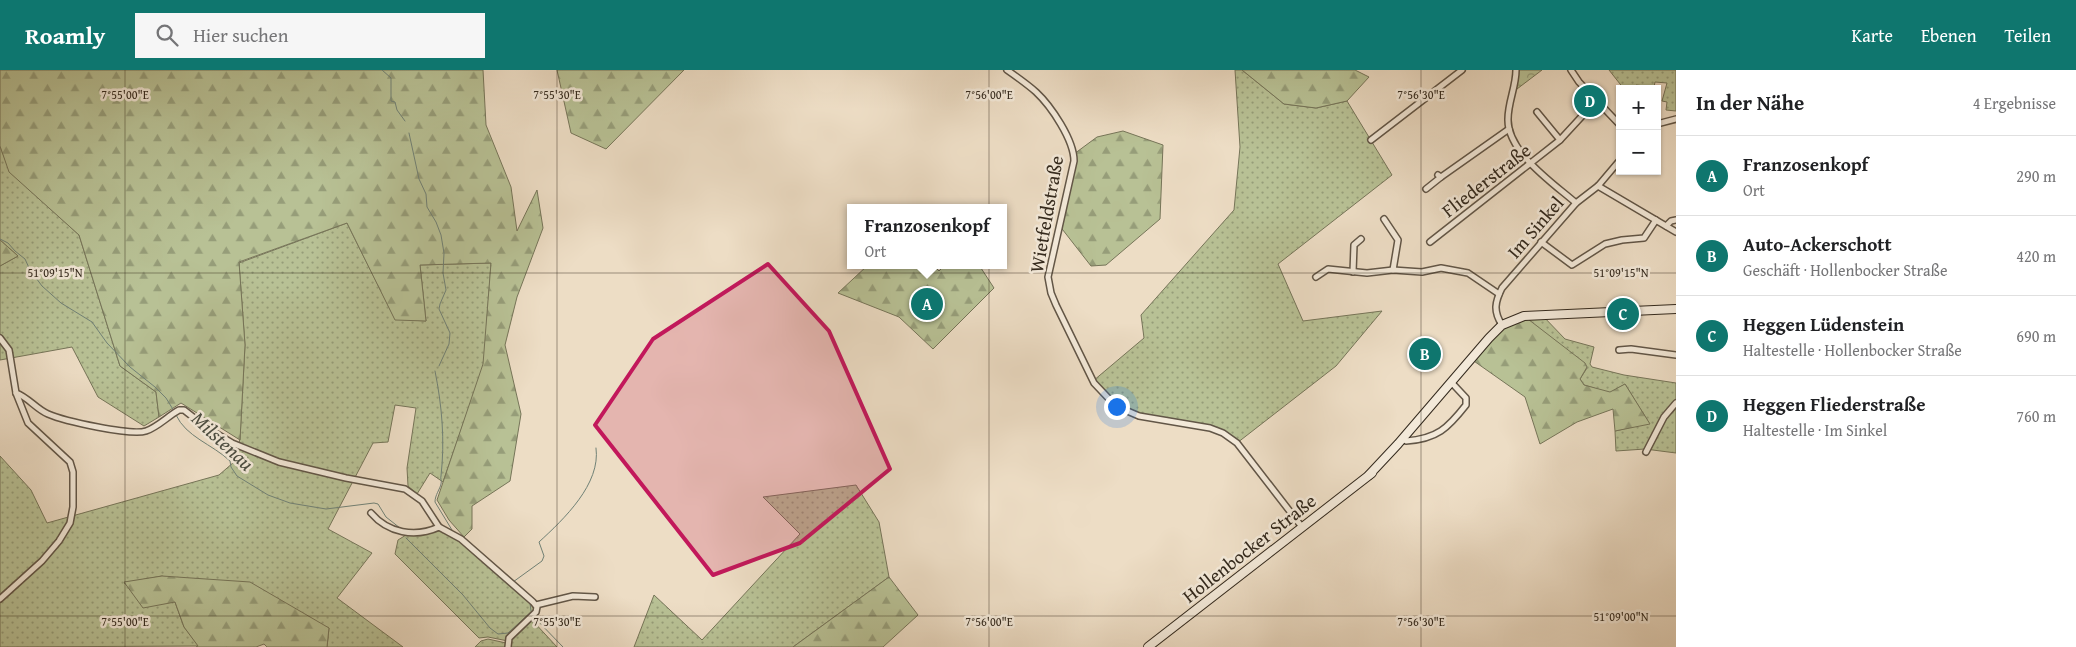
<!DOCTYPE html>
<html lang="de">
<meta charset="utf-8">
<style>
body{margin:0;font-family:"Gentium Book Plus",serif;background:#f6f6f6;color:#202124}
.controls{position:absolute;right:15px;top:15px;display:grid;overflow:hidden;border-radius:0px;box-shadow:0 1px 4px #0004}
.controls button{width:45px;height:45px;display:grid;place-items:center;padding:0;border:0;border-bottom:1px solid #e0e0e0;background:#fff;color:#202124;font:25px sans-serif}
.you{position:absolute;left:1116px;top:336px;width:18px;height:18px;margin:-12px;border:4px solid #fff;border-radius:50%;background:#1a73e8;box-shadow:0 0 0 8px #1a73e833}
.badge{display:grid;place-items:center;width:32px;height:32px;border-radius:50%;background:#0f766e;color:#fff;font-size:16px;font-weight:700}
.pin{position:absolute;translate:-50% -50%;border:2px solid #fff;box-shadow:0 1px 5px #0006}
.popup{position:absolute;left:847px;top:134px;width:160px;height:65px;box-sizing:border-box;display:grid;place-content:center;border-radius:0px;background:#fff;filter:drop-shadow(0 1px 4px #0005);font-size:16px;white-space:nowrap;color:#757577}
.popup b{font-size:19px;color:#202124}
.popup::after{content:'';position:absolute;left:50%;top:100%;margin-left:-10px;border:10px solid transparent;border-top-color:#fff}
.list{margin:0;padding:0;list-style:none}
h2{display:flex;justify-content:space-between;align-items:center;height:65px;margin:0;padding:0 20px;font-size:21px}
h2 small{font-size:16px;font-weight:400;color:#757577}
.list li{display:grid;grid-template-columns:32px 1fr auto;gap:15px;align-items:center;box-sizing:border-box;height:80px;padding:0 20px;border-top:1px solid #e0e0e0}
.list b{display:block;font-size:19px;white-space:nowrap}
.list p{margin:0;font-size:16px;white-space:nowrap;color:#757577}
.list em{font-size:16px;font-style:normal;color:#757577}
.icon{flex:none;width:28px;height:28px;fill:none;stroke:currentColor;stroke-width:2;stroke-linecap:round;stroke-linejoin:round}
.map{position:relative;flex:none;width:1676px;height:577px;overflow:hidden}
header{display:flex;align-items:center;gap:30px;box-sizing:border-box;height:70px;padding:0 25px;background:#0f766e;color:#fff}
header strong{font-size:24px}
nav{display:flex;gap:28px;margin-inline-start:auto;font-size:18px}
.search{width:350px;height:45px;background:#f6f6f6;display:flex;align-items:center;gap:12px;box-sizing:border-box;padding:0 18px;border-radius:0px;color:#757577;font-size:19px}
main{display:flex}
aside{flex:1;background:#fff}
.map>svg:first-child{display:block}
.grass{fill:url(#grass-dots);stroke:#767559}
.forest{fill:url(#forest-firs);stroke:#767559}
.park{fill:url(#park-crowns);stroke:#767559}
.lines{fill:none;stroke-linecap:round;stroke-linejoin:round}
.stream{stroke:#708176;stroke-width:1}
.street-casing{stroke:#625647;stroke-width:8}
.secondary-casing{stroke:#33291d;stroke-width:10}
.street{stroke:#f3e9d9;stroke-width:5}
.secondary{stroke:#f3e9d9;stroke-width:8}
.marked{fill:#c2185b;fill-opacity:0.2;stroke:#c2185b;stroke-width:4;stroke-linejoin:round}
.ticks{fill:none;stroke:#33291d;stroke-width:1;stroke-opacity:0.45}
.labels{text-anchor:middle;stroke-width:5;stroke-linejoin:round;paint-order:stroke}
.street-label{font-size:19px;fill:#33291d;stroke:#f3e9d9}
.water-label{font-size:20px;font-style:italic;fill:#4c4e42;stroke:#f3e9d9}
.ticks-label{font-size:12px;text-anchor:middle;fill:#33291d;stroke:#f3e9d9;stroke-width:5;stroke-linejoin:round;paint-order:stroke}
</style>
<header>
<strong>Roamly</strong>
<div class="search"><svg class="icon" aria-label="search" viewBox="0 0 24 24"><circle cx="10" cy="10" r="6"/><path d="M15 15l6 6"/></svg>Hier suchen</div>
<nav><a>Karte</a><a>Ebenen</a><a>Teilen</a></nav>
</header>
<main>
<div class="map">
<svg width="1676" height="577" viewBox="0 0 1676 577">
<defs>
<pattern id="grass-dots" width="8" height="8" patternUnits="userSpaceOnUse" patternTransform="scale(1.25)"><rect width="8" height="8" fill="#b8c195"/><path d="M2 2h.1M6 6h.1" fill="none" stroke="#969d79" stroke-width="1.8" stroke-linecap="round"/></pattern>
<pattern id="forest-firs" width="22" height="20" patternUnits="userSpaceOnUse" patternTransform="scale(1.25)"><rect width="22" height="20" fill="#b8c195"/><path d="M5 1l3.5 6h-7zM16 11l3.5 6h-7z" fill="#969d79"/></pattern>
<pattern id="park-crowns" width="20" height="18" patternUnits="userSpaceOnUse" patternTransform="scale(1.25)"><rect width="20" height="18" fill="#b8c195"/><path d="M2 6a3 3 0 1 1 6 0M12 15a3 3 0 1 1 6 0" fill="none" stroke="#969d79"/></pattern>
</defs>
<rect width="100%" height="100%" fill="#edddc5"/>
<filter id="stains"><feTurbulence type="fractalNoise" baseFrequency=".004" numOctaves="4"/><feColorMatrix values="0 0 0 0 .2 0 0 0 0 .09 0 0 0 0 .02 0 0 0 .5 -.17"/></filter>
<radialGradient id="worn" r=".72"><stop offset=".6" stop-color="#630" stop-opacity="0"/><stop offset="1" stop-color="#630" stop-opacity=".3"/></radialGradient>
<g class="grass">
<polygon points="1235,0 1242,0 1284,34 1316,38 1347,31 1392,105 1278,194 1303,251 1382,241 1336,296 1237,373 1223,363 1139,346 1118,337 1093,311 1144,268 1141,245 1234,140 1240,77"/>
<polygon points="1609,0 1676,0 1676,41 1666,40 1667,32 1662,31 1667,13 1655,12 1654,17 1636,15 1634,19 1624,19"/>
<polygon points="0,76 10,102 79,165 120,296 156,322 159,347 144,356 98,327 72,277 0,290 0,196 18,186 0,170"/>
<polygon points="347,153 395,249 426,251 420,195 491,193 484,294 443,412 430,403 417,424 408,416 407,398 416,338 395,335 388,372 373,373 328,459 372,483 337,528 403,577 327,577 329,558 162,506 124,513 175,532 184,557 199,576 0,577 0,386 31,420 47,453 219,405 234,392 240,369 245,275 239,193"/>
<polygon points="1541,244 1565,269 1594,277 1590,294 1592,297 1624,305 1676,313 1676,383 1645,379 1616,381 1615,361 1649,353 1625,314 1610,323 1584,315 1580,309 1587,298 1524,246"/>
<polygon points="856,415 879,452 889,507 793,577 634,577 654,525 702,570 800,464 763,427"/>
<polygon points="439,461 457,469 540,541 532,550 557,577 508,577 508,571 488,567 479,568 395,484 398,470 406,465"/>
<polygon points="488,569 506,573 506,577 475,577 481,571"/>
</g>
<g class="forest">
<polygon points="0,0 483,0 486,55 511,117 517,161 537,120 543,158 517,227 505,275 521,344 510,411 472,436 472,459 464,467 449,450 437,430 483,294 491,193 420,195 426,251 395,250 347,153 239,192 245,275 240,370 181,333 159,347 156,322 120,296 79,165 9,102 0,76"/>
<polygon points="557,0 684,0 606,79 571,63"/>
<polygon points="1242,0 1355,0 1369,7 1347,31 1316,38 1284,34"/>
<polygon points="1123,61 1163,75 1160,149 1106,195 1091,196 1059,155 1074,84 1097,67"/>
<polygon points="0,170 18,186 0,196"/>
<polygon points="868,195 933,195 939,201 945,195 979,195 994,218 933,279 899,247 838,223"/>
<polygon points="1524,246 1585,293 1587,297 1580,309 1584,315 1610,322 1625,314 1650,354 1615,361 1613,339 1577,352 1540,374 1525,327 1471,289 1502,255"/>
<polygon points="162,506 250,512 329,558 327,577 267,577 264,574 256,577 196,577 198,576 184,557 175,532 143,538 124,512"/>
<polygon points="889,507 918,545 883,577 793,577"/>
</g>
<polygon class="park" points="1516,0 1542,0 1513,22"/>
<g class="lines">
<g class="stream">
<polyline points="382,0 391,8 391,31 395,32 397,40 405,51"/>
<polyline points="409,63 419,109 426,124 427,137 436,152 441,165 444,183 443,203 446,220 440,234 439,239 450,263 449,274 439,296"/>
<polyline points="0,169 8,173 15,181 25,189 30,200 42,216 61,233 92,252 107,273 130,297 155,317 166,328 174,341"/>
<path d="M 435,301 C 442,336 445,370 441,406 C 440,408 442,411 441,414 C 440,419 435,425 435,432 L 452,460"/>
<path d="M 176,345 C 186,367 212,374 230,391 L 231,397 L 237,406 L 268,425 L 290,433 L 326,439 L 374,433 L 378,434 L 386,447 L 400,458"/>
<polyline points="406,468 463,525 490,558 498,564 508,563 531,542 532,543"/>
<polyline points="458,470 489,497"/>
<path d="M 513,512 L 542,491 L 544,486 L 539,472 C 564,449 601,414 596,378"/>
<polyline points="526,529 530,533 531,541"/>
<polyline points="534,547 563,577"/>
</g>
<g class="street-casing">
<g id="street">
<path d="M 1007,0 C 1017,7 1027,14 1036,22 C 1051,36 1074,70 1074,91 L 1048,207 L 1051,223 L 1056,235 L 1094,313 L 1112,332 L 1125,340 L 1139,346 L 1210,358 L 1223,363 L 1237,373 L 1302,457"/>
<path d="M 1516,0 C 1516,17 1508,32 1508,49 C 1507,82 1553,113 1576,133"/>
<polyline points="1571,0 1579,12 1620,55"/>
<polyline points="1537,42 1560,70"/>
<polyline points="1657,54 1676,49"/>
<polyline points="1371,70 1462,0"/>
<polyline points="1438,105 1441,107 1509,59"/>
<polyline points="1598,116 1676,162"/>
<polyline points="1426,119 1441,107"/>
<polyline points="1384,149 1398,170 1393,200"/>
<polyline points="1666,156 1671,151 1676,150"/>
<polyline points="1430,172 1560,70 1596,31"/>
<polyline points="1541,172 1572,195 1605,174 1622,170 1644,168 1656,150"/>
<polyline points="1353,202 1354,175 1361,169"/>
<polyline points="1316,207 1328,199 1367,203 1393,200 1422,202 1441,198 1468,203 1499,224"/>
<path d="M 1502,255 C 1493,241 1495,232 1502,218 L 1576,133 L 1598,116 L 1620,90"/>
<polyline points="0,268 9,280 16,323 28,353 70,392 73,402 73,437 70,453 59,471 42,491 0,529"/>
<polyline points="1619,280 1631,279 1676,285"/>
<path d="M 16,323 C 28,327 36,339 48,344 C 64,351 131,366 146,361 C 158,357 168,346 179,340 L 184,340 L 207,358 L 232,373 L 279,392 L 346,408 L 405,419 L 422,431 L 439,457"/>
<path d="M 1403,368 L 1406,371 C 1437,369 1448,358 1466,335 L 1466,328 L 1451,312"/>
<polyline points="1646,382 1664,347 1676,333"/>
<path d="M 371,443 C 388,463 415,468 439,457 L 461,469 L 533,532 L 537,537 L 536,542 L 509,568 L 508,577"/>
<polyline points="536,535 573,526 595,527"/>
</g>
</g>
<g class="secondary-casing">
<g id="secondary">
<polyline points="1369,405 1398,374 1489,268 1502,255 1524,246 1676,239"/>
<polyline points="1148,577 1372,403"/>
</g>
</g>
<use href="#street" class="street"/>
<use href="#secondary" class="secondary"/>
</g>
<path class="marked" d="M 768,194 L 829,261 L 890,399 L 800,473 L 713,505 L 595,355 L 653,269 Z"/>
<path class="ticks" d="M 125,0 L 125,577M 557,0 L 557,577M 989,0 L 989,577M 1421,0 L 1421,577M 0,203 L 1676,203M 0,546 L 1676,546"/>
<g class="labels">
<g class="street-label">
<text transform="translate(1486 110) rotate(-38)" y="7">Fliederstraße</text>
<text transform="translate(1046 144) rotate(-80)" y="7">Wietfeldstraße</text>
<text transform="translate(1535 157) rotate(-49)" y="7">Im Sinkel</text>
<text transform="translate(1249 478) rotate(-38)" y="7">Hollenbocker Straße</text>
</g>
<g class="water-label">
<text transform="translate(223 371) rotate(43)" y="7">Milstenau</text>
</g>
</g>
<g class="ticks-label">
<text x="125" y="29">7°55'00"E</text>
<text x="557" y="29">7°55'30"E</text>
<text x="989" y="29">7°56'00"E</text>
<text x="1421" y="29">7°56'30"E</text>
<text x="55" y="207">51°09'15"N</text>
<text x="1621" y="207">51°09'15"N</text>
<text x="1621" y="551">51°09'00"N</text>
<text x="125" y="556">7°55'00"E</text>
<text x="557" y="556">7°55'30"E</text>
<text x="989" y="556">7°56'00"E</text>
<text x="1421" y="556">7°56'30"E</text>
</g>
<rect width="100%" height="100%" filter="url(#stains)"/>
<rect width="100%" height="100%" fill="url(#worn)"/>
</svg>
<div class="controls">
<button>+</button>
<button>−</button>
</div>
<div class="you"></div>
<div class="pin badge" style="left:927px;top:234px">A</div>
<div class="popup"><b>Franzosenkopf</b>Ort</div>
<div class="pin badge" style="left:1425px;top:284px">B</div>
<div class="pin badge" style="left:1623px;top:244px">C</div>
<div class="pin badge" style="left:1590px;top:31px">D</div>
</div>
<aside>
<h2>In der Nähe<small>4 Ergebnisse</small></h2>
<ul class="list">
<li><span class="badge">A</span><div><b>Franzosenkopf</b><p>Ort</p></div><em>290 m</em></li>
<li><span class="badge">B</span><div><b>Auto-Ackerschott</b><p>Geschäft · Hollenbocker Straße</p></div><em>420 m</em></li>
<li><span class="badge">C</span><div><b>Heggen Lüdenstein</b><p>Haltestelle · Hollenbocker Straße</p></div><em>690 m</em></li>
<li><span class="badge">D</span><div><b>Heggen Fliederstraße</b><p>Haltestelle · Im Sinkel</p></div><em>760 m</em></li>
</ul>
</aside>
</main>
